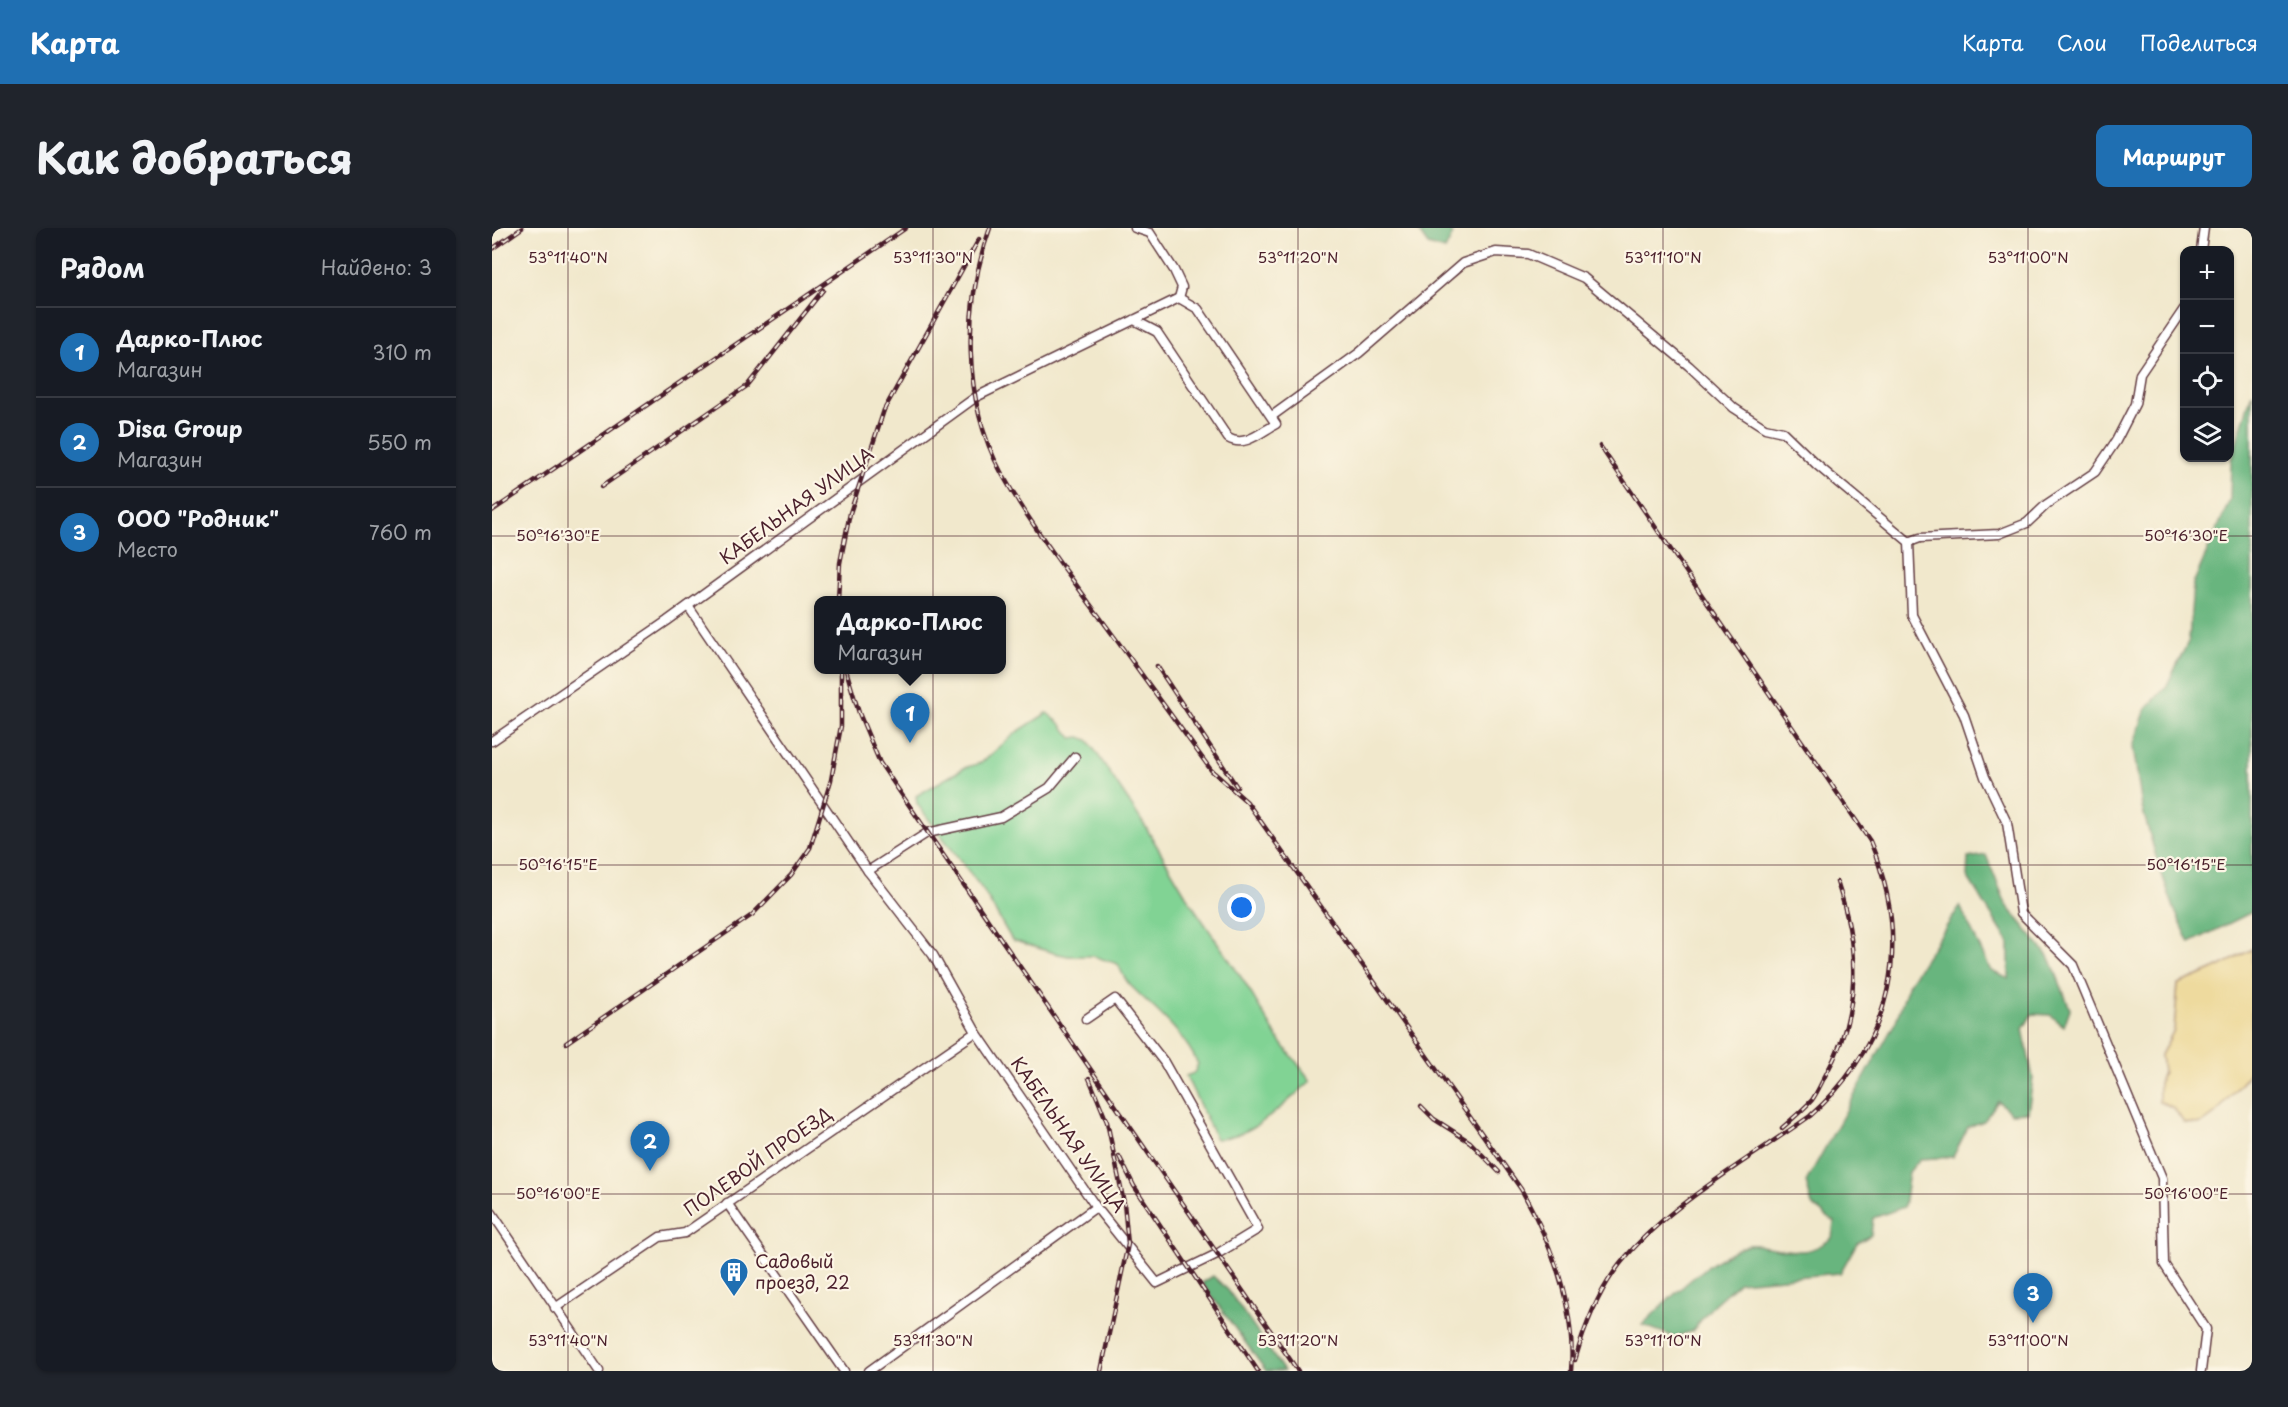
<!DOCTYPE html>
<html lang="ru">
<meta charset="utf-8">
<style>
body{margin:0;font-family:"Playpen Sans",sans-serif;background:#20242c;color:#f1f3f6}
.controls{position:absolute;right:18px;top:18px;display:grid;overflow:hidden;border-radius:12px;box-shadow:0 2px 4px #0004}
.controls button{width:54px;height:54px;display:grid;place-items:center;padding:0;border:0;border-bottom:2px solid #363941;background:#171b24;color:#f1f3f6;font:30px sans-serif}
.you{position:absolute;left:750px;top:680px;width:21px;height:21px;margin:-15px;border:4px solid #fff;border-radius:50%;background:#1a73e8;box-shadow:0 0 0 9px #1a73e833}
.badge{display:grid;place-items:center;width:39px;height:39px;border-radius:50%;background:#1f6fb2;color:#fff;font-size:20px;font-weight:700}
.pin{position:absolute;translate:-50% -50px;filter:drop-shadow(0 2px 3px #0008)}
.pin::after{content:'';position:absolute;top:32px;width:21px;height:18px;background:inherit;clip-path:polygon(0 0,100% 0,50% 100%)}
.popup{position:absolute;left:322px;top:368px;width:192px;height:78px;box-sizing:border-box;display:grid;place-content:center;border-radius:12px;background:#171b24;filter:drop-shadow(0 2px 4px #0005);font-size:20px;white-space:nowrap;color:#9ea1a6}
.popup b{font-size:22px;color:#f1f3f6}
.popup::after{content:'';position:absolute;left:50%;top:100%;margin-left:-12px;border:12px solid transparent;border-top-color:#171b24}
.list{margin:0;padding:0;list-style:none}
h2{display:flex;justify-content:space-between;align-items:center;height:78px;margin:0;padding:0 24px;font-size:26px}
h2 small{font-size:20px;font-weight:400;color:#9ea1a6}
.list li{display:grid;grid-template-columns:39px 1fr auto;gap:18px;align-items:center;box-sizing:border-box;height:90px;padding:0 24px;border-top:2px solid #363941}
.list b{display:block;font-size:22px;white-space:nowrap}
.list p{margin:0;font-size:20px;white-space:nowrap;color:#9ea1a6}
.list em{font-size:20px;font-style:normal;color:#9ea1a6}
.icon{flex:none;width:33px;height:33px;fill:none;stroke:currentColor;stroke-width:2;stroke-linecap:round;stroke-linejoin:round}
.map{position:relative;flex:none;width:1760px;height:1143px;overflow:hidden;border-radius:12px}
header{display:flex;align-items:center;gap:36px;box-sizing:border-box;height:84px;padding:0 30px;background:#1f6fb2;color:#fff}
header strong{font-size:28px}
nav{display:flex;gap:33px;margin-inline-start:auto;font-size:21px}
.intro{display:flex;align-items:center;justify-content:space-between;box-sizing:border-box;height:144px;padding:0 36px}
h1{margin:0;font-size:42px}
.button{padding:15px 27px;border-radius:12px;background:#1f6fb2;color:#fff;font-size:21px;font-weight:700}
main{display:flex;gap:36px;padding:0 36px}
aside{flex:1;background:#171b24;border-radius:12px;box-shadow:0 2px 4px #0004}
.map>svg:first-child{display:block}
.green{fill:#81d394;stroke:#667960;stroke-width:1.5}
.forest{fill:#68b57e;stroke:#596a54;stroke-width:1.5}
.sand{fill:#eeda9e;stroke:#9c7c64;stroke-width:1.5}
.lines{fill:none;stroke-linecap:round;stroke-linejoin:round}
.minor-casing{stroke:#633d43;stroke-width:11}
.minor{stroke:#fff;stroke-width:8}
.rail-casing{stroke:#4a1f2b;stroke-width:4.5}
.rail{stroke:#fcf5e5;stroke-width:2;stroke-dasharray:7;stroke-linecap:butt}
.ticks{fill:none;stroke:#4a1f2b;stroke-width:1.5;stroke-opacity:0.45}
.labels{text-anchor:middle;stroke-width:4.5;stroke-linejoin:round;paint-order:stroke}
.street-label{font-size:18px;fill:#4a1f2b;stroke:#fcf5e5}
.poi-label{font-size:18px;fill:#4a1f2b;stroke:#fcf5e5;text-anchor:start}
.ticks-label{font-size:15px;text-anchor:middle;fill:#4a1f2b;stroke:#fcf5e5;stroke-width:4.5;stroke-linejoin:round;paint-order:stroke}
</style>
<header>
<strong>Карта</strong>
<nav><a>Карта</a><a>Слои</a><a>Поделиться</a></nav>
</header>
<div class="intro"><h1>Как добраться</h1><a class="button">Маршрут</a></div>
<main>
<aside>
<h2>Рядом<small>Найдено: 3</small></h2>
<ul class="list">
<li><span class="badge">1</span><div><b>Дарко-Плюс</b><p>Магазин</p></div><em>310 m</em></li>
<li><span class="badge">2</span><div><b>Disa Group</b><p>Магазин</p></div><em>550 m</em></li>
<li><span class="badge">3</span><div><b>ООО &quot;Родник&quot;</b><p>Место</p></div><em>760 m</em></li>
</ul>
</aside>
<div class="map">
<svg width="1760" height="1143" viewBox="0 0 1760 1143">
<rect width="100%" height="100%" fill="#fcf5e5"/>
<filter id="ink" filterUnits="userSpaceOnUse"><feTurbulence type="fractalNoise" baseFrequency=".0167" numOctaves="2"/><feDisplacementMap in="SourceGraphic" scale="12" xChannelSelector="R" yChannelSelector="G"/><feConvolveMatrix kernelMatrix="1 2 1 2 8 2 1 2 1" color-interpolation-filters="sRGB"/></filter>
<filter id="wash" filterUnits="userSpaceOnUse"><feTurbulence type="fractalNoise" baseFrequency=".008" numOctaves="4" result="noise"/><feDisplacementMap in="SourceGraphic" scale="24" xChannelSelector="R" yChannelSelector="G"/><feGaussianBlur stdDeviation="1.35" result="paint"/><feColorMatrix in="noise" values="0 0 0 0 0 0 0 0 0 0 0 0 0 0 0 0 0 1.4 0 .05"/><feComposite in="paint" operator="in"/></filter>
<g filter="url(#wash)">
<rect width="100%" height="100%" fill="#f1e8cc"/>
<path class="green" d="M 555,485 L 569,496 L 580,510 L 588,509 L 596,512 L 653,598 L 698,674 L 753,755 L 785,809 L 819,853 C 790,877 763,909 724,911 L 694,848 L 702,845 L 706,836 C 692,804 662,781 638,757 C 633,752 629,743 626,736 L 601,728 L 576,728 L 562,725 L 520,712 L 491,662 L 425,576 L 424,568 L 472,540 L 489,535 L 525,504 Z"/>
<g class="forest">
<polygon points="924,0 957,0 961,6 953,22 936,17"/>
<polygon points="1760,165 1760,684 1698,715 1683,683 1665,632 1650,579 1641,518 1654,481 1674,459 1697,412 1701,356 1738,272 1739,232"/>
<path d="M 1494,627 L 1514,676 L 1559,732 L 1578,781 L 1572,798 L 1558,787 L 1540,786 L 1531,801 L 1541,850 L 1536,884 L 1519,885 L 1506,873 L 1492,893 L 1476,899 L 1461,929 L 1428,931 L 1417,944 L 1412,979 L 1381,990 L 1379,1007 L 1365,1015 L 1348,1045 L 1247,1054 L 1222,1076 L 1200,1103 L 1183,1109 L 1150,1097 C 1178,1070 1219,1028 1257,1017 C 1262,1016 1269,1018 1275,1019 C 1304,1023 1315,1029 1340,1010 L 1342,994 L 1320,977 L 1314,954 L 1404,793 L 1417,755 L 1468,678 L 1499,743 L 1517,751 L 1517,715 L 1475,648 L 1476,630 Z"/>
<polygon points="721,1048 736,1062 792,1143 774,1143 710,1055"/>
</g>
<path class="sand" d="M 1760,721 L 1760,842 L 1724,885 L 1709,896 L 1692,895 L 1682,880 L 1667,873 L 1667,855 L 1671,844 L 1669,827 L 1682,802 L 1686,756 C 1713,746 1735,736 1760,721 Z"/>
</g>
<g filter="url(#ink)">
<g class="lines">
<g class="minor-casing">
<g id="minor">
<polyline points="643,0 658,5 682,42 690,59 687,70"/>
<polyline points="1709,22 1712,0"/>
<polyline points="780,188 867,125 971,35 1004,24 1036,26 1092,50 1197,138 1242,180 1273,200 1291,204 1325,237 1417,314 1420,387 1472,487 1493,549 1515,595 1529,685 1581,737 1670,950 1672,1036 1714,1101 1709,1143"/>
<polyline points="1417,314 1428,310 1507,306 1535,295 1555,276 1603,244 1624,213 1643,176 1648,146 1692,81"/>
<polyline points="196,378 376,643 441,727 484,804 604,979 665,1055 725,1026 766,1001 672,834 623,771 594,791"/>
<path d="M 0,513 L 175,393 L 484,169 L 687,70 L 706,81 L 784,196 C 769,204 753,220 736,210 L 665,104 L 642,92"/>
<polyline points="376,643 435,605 509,589 557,560 583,529"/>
<polyline points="235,975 352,1143"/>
<polyline points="0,985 107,1143"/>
<polyline points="63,1080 168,1009 193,1005 484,804"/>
<polyline points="377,1143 604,979"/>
</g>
</g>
<use href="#minor" class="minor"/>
<g class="rail-casing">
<g id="rail">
<path d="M 498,0 C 471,76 470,172 509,244 C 535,291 567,333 598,376 C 639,431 679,487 719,542 L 755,574 L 1029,961 C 1060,1016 1084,1078 1079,1143"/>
<polyline points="0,21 30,0"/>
<polyline points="109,259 255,158 331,62"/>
<polyline points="0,283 414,0"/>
<polyline points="346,372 348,335 358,285 392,182 487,11"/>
<polyline points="665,438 745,559"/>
<polyline points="354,442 367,485 388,535 806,1143"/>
<polyline points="74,815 260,687 299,647 318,620 339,552 349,498 349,442"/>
<polyline points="597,850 615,894 632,975 636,1016 609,1143"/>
<polyline points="929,878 942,891 978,914 1007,944"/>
<path d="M 1290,900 C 1300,891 1311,882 1320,872 C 1325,865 1329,856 1333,848 C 1369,785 1368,721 1345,654"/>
<polyline points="627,928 642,958 766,1143"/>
<path d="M 1083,1132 C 1092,1101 1103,1071 1122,1044 C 1165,983 1256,932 1318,888 C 1402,814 1421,715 1378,613 L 1108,218"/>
</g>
</g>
<use href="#rail" class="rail"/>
</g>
</g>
<path class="ticks" d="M 76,0 L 76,1143M 441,0 L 441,1143M 806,0 L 806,1143M 1171,0 L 1171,1143M 1536,0 L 1536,1143M 0,308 L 1760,308M 0,637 L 1760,637M 0,966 L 1760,966"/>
<defs>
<g id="building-pin" transform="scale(1.5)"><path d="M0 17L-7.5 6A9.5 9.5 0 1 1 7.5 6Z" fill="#1f6fb2" stroke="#fcf5e5"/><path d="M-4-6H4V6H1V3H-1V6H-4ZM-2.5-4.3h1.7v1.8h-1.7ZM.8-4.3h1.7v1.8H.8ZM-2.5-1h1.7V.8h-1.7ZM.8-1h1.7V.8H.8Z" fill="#fff"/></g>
</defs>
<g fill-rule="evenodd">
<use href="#building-pin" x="242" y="1044"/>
</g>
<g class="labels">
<g class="street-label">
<text transform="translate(305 278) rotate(-36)" y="6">КАБЕЛЬНАЯ УЛИЦА</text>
<text transform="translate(576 907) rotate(55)" y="6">КАБЕЛЬНАЯ УЛИЦА</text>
<text transform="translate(266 934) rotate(-35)" y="6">ПОЛЕВОЙ ПРОЕЗД</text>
</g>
<g class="poi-label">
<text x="263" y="1040">Садовый<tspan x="263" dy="21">проезд, 22</tspan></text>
</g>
</g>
<g class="ticks-label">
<text x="76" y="35">53°11'40"N</text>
<text x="441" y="35">53°11'30"N</text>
<text x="806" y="35">53°11'20"N</text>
<text x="1171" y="35">53°11'10"N</text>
<text x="1536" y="35">53°11'00"N</text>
<text x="1694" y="313">50°16'30"E</text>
<text x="66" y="313">50°16'30"E</text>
<text x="1694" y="642">50°16'15"E</text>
<text x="66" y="642">50°16'15"E</text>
<text x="1694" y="971">50°16'00"E</text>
<text x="66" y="971">50°16'00"E</text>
<text x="76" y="1118">53°11'40"N</text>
<text x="441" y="1118">53°11'30"N</text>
<text x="806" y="1118">53°11'20"N</text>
<text x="1171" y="1118">53°11'10"N</text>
<text x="1536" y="1118">53°11'00"N</text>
</g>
</svg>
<div class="controls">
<button>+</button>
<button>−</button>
<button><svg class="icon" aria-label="locate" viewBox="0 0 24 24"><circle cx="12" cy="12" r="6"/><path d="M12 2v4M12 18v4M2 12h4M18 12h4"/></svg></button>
<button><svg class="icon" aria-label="layers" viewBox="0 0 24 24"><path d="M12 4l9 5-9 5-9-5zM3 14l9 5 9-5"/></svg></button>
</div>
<div class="you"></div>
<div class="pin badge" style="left:418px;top:515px">1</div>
<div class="popup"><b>Дарко-Плюс</b>Магазин</div>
<div class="pin badge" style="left:158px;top:943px">2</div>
<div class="pin badge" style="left:1541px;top:1095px">3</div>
</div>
</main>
